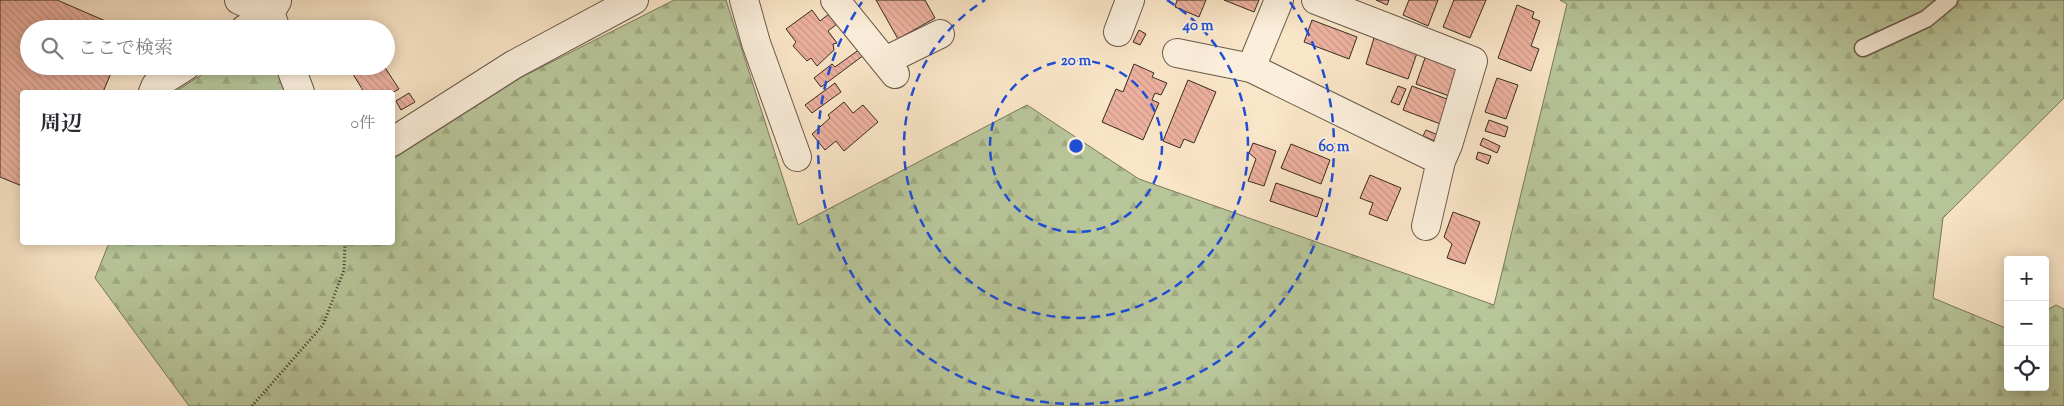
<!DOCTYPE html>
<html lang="ja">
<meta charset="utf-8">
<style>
body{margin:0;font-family:"Sorts Mill Goudy","Noto Serif JP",serif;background:#f2f2f3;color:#2b2b33}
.controls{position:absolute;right:15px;bottom:15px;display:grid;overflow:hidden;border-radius:5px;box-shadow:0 2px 12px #0003}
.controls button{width:45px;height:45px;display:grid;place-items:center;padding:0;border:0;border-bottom:1px solid #e1e1e2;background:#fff;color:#2b2b33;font:25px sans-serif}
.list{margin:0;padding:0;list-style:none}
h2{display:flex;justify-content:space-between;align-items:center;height:65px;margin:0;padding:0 20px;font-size:21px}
h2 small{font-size:16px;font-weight:400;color:#7c7c81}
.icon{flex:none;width:28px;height:28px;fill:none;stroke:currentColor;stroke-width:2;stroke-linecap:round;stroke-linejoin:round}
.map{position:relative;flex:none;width:2064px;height:406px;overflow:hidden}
.search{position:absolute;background:#fff;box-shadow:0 2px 12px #0003;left:20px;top:20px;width:375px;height:55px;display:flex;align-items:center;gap:12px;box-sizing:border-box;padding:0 18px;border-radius:28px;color:#7c7c81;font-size:19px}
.panel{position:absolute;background:#fff;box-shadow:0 2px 12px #0003;left:20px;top:90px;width:375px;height:155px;border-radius:5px}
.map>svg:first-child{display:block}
.forest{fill:url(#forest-firs);stroke:#78785e}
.building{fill:url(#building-back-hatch);stroke:#372b22}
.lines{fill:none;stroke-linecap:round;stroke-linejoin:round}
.service-casing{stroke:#685a4b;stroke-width:19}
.minor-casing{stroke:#685a4b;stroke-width:30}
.path{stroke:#372b22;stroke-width:3;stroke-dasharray:1 2.5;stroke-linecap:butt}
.service{stroke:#fbeedb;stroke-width:16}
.minor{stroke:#fbeedb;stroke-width:28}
.ring{fill:none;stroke:#1d4ed8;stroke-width:2.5;stroke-dasharray:9 6}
.centre{fill:#1d4ed8;stroke:#fbeedb;stroke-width:2.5}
.ring-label{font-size:15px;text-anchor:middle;font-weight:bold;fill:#1d4ed8;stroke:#fbeedb;stroke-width:4;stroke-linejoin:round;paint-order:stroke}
</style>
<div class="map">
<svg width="2064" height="406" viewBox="0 0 2064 406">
<defs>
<pattern id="forest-firs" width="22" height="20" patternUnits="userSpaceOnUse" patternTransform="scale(1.25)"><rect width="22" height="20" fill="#b8c69a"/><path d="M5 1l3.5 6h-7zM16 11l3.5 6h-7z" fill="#9faa84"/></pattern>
<pattern id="building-back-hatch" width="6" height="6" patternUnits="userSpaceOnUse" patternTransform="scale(1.25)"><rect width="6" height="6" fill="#edb19f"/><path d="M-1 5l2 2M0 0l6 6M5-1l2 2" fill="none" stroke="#cc9889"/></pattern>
</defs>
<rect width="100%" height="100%" fill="#f9e5c7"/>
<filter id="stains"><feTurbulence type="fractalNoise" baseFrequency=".004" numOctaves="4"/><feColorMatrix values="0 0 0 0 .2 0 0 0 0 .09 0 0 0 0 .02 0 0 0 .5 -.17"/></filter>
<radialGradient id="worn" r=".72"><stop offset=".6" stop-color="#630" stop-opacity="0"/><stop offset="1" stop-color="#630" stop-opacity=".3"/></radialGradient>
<g class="forest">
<polygon points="674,0 726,0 798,225 1027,105 1139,179 1494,305 1567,4 1560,0 2064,0 2064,98 1943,218 1933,298 2008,329 2008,387 2045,387 2045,311 2056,305 2064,309 2064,406 189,406 95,278 109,243 392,242 393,159 522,77"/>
<polygon points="215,66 280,66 291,92 175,92"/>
</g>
<g class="building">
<polygon points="0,0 57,0 124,29 29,29 29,66 114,66 103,92 22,92 22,186 0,177"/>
<polygon points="876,0 925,0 935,18 898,39"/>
<polygon points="1177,0 1206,0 1199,17 1175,7"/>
<polygon points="1224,0 1259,0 1254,12"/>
<polygon points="1376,0 1389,0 1387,5"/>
<polygon points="1409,0 1438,0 1428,26 1403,15"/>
<polygon points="1454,0 1486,0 1470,38 1443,27"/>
<polygon points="1517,5 1534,12 1532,18 1540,21 1531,46 1539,49 1531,71 1498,58"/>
<polygon points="812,10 820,21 829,14 837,24 828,31 837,43 833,44 834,50 817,66 811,58 807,61 793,46 796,42 786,29"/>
<polygon points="1312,20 1357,37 1349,59 1304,42"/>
<polygon points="1139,30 1146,34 1140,45 1133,42"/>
<polygon points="1374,38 1417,53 1408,79 1366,64"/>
<polygon points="860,49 864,55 821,87 814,78 832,64 835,67"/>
<polygon points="1426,55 1462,68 1452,97 1416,84"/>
<polygon points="1134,64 1154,73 1152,77 1167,83 1161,95 1155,93 1152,100 1159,103 1143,140 1102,122 1116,89 1123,92"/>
<polygon points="348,66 384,66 399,89 392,93 364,92"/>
<polygon points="1497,78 1518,85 1506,119 1485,112"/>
<polygon points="1188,80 1216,92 1194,143 1184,139 1180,148 1163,141"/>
<polygon points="835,83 841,92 812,113 805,105"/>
<polygon points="1398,86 1406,89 1399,105 1391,102"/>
<polygon points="1412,86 1455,102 1446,126 1403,110"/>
<polygon points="409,93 415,102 401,110 396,101"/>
<polygon points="844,102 853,113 863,105 878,122 844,151 836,141 825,150 812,134 830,118 828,115"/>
<polygon points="1489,120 1508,127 1505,137 1485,131"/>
<polygon points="1426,130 1438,135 1435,141 1423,136"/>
<polygon points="1483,138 1500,146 1497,153 1480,145"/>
<polygon points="1253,143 1276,151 1264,186 1248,181 1256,159 1249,153"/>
<polygon points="1291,144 1330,160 1321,184 1281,168"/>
<polygon points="1478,152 1491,156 1488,164 1476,159"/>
<polygon points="1370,175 1401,188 1387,221 1369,214 1373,203 1360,198"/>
<polygon points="1276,183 1323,199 1317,217 1270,201"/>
<polygon points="1453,212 1480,222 1465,264 1447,258 1452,244 1444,237"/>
</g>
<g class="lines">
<g class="service-casing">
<polyline id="service" points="1863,48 1926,19 1949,0"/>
</g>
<g class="minor-casing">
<g id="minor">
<polyline points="239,0 270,13 276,29"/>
<polyline points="744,0 756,43 797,157"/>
<polyline points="835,0 895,74"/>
<polyline points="1316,0 1473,61 1448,145 1441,161 1426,226"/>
<polyline points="245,29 270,13 277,1"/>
<polyline points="1118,32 1130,0"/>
<polyline points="1177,53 1251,68 1441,161"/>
<polyline points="885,61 940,34"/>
<polyline points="290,66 300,92"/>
<polyline points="1251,68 1279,0"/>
<polyline points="153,92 156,85 186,66"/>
<polyline points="392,142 513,65 634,0"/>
</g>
</g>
<polyline class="path" points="252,406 323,325 344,270 345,242"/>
<use href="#service" class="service"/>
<use href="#minor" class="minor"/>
</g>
<g class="ring">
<circle cx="1076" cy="146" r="86"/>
<path d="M1167 0A172 172 0 1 1 985 0"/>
<path d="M1290 2A258 258 0 1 1 862 2"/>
</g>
<circle cx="1076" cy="146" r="8" class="centre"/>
<g class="ring-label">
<text x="1198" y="30">40 m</text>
<text x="1076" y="65">20 m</text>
<text x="1334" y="151">60 m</text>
</g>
<rect width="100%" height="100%" filter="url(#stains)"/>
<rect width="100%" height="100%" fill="url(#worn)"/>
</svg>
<div class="controls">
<button>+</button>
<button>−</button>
<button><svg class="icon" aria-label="locate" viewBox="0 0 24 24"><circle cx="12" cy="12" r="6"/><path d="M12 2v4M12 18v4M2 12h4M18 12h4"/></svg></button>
</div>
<div class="search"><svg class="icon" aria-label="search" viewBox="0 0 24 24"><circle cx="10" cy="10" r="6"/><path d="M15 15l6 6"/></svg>ここで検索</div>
<section class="panel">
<h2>周辺<small>0件</small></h2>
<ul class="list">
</ul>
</section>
</div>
